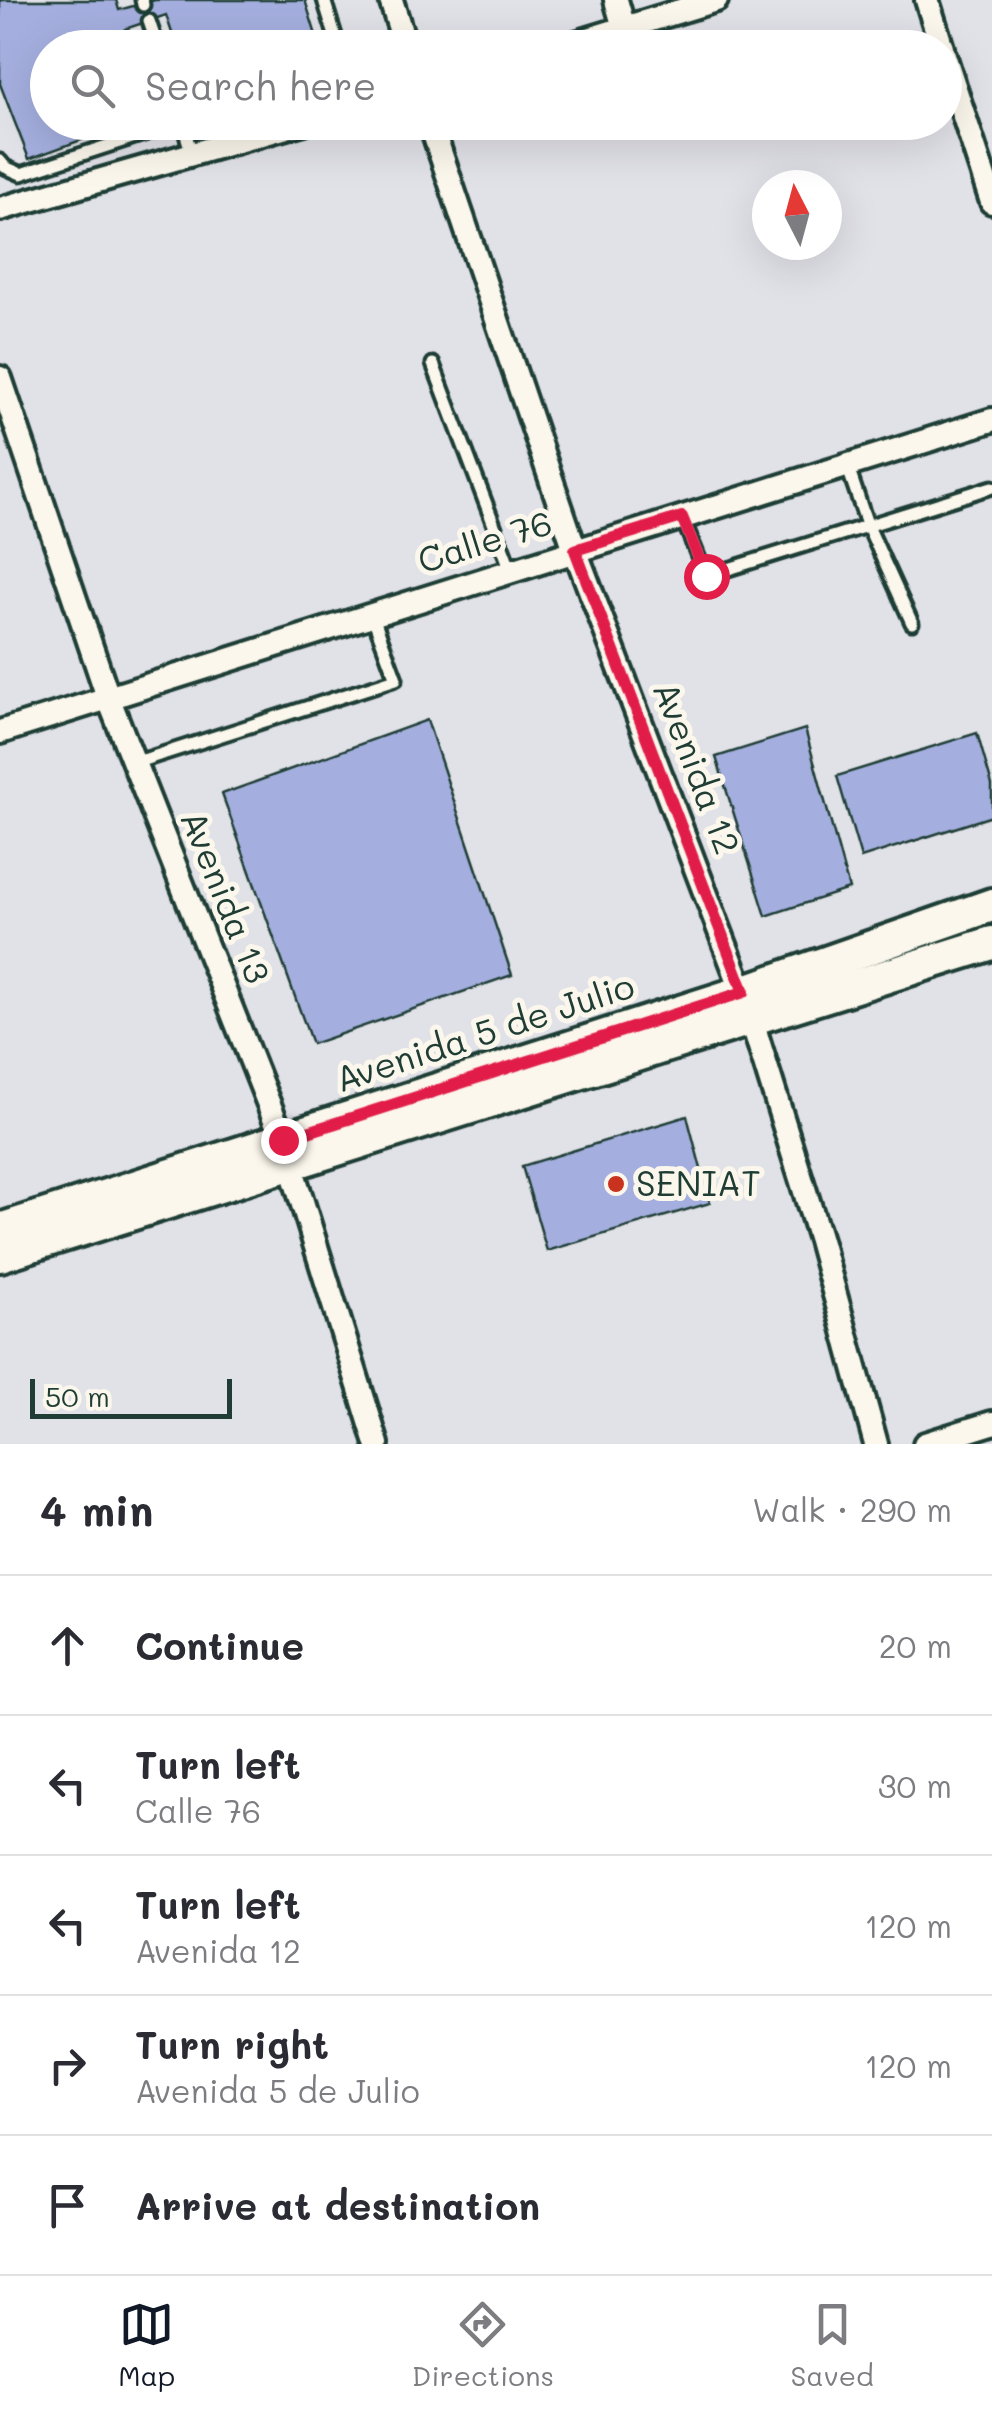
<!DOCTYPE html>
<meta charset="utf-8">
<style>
body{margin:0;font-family:Mali,sans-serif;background:#f7f7f7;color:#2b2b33}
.compass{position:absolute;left:752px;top:170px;width:90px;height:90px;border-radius:50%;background:#fff;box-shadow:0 10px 40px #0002;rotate:354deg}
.scale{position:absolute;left:30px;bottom:25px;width:202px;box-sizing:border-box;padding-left:10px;border:5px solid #1f3d34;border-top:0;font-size:28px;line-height:35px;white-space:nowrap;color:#1f3d34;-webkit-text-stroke:8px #fbf7ec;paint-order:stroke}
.stop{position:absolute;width:30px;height:30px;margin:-22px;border:8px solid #e11d48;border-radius:50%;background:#fff}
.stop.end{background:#e11d48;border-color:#fff;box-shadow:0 2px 10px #0008}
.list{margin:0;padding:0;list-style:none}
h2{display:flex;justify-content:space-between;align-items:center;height:130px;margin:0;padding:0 40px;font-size:42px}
h2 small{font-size:32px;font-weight:400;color:#7c7c81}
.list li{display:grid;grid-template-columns:65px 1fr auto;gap:30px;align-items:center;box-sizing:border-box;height:140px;padding:0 40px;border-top:2px solid #e1e1e2}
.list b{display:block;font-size:38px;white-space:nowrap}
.list p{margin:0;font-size:32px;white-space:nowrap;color:#7c7c81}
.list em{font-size:32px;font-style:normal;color:#7c7c81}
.icon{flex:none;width:55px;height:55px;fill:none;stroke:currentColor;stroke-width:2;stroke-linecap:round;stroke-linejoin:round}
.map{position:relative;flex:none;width:992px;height:1444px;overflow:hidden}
.search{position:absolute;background:#fff;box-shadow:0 10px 40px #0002;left:30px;right:30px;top:30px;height:110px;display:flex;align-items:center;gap:25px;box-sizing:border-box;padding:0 35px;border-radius:55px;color:#7c7c81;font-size:38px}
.sheet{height:830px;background:#fff}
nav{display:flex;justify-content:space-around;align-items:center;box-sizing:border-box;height:140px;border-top:2px solid #e1e1e2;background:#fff;font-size:28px;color:#7c7c81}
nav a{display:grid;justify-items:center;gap:5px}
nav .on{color:#111827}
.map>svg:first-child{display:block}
.building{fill:#a5afdf;stroke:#1f3d34;stroke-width:2.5}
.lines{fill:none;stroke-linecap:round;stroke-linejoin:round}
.lane-casing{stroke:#1f3d34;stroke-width:19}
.street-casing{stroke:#1f3d34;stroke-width:30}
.secondary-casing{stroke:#1f3d34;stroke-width:40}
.lane{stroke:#fbf7ec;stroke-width:11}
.street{stroke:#fbf7ec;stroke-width:22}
.secondary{stroke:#fbf7ec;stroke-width:32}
.route{stroke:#e11d48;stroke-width:12}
.poi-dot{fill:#c8321e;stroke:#fbf7ec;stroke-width:4}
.labels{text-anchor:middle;stroke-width:10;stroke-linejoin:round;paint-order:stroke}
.street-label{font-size:35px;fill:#1f3d34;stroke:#fbf7ec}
.poi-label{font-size:35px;fill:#1f3d34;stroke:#fbf7ec;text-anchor:start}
</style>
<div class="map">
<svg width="992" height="1444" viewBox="0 0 992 1444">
<rect width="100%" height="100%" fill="#e1e1e8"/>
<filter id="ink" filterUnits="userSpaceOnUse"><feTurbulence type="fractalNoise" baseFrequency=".01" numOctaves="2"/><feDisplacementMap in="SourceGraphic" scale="20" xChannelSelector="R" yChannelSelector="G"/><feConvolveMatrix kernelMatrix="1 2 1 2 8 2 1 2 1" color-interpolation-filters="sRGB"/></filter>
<g filter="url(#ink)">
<g class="building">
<polygon points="0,0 116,0 119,10 155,0 305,0 320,48 177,48 166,15 125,29 132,48 48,48 48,122 131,122 29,159 0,84"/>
<polygon points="427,720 512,975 312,1044 222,794"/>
<polygon points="805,729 849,889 766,916 716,757"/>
<polygon points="977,733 992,785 992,816 861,858 837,776"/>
<polygon points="687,1116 710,1203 547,1251 522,1166"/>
</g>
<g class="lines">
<g class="lane-casing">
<g id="lane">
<polyline points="142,0 143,5"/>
<polyline points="324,0 339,48"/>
<polyline points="149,21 158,48"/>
<polyline points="182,122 192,154"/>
<polyline points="0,161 5,167 21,174 181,122"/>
<polyline points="433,364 511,570"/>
<polyline points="847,465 867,524 912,623"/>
<polyline points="682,517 706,576 992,487"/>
<polyline points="134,763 396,679 372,614"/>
</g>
</g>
<g class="street-casing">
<g id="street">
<polyline points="391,0 406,48"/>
<polyline points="616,0 624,28"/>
<polyline points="927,0 942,48"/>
<polyline points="559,48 716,0"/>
<polyline points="944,55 992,202"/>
<polyline points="430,122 575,550 743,992 820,1240 876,1444"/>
<polyline points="0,209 304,122"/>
<polyline points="0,378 108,697 283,1140 377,1444"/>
<polyline points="0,732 992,420"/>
<polyline points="925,1444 992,1423"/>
</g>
</g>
<g class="secondary-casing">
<g id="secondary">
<polyline points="0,1230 743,992 992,905"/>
<polyline points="0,1255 992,943"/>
</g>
</g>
<use href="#lane" class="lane"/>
<use href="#street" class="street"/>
<use href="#secondary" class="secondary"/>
</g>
</g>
<g class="lines" filter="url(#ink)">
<polyline class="route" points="283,1140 744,992 575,550 682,517 706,576"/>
</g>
<circle class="poi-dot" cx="616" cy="1184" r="10"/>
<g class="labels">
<g class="street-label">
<text transform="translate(485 542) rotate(-17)" y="12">Calle 76</text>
<text transform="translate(696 768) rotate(69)" y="12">Avenida 12</text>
<text transform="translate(225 897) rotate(68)" y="12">Avenida 13</text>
<text transform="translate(485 1033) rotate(-18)" y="12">Avenida 5 de Julio</text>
</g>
<g class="poi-label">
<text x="636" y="1196">SENIAT</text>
</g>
</g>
</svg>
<svg class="compass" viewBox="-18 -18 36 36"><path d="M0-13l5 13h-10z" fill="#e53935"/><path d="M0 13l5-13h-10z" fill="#7c7c81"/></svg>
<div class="scale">50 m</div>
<div class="stop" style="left:706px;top:576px"></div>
<div class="stop end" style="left:283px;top:1140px"></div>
<div class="search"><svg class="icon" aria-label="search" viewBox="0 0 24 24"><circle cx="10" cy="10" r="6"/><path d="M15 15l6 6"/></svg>Search here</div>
</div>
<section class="sheet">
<h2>4 min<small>Walk · 290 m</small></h2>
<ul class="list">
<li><svg class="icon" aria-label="ahead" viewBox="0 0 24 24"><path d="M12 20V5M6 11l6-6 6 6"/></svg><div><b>Continue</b></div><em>20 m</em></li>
<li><svg class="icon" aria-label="left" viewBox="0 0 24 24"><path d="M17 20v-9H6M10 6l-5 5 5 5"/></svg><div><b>Turn left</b><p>Calle 76</p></div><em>30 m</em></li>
<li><svg class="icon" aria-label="left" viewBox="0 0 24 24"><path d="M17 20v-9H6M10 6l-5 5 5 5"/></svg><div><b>Turn left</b><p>Avenida 12</p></div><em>120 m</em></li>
<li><svg class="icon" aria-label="right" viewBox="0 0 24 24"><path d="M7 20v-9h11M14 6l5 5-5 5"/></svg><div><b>Turn right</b><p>Avenida 5 de Julio</p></div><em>120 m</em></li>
<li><svg class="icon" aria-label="arrive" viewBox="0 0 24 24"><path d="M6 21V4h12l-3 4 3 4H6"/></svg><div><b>Arrive at destination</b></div></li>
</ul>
</section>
<nav>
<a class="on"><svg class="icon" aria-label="map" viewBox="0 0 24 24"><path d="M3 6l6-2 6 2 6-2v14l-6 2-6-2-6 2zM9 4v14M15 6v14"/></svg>Map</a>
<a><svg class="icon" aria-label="directions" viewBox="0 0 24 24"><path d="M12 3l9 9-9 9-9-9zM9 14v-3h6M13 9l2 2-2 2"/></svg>Directions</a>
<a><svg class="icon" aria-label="saved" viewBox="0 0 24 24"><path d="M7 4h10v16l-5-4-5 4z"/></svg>Saved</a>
</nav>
